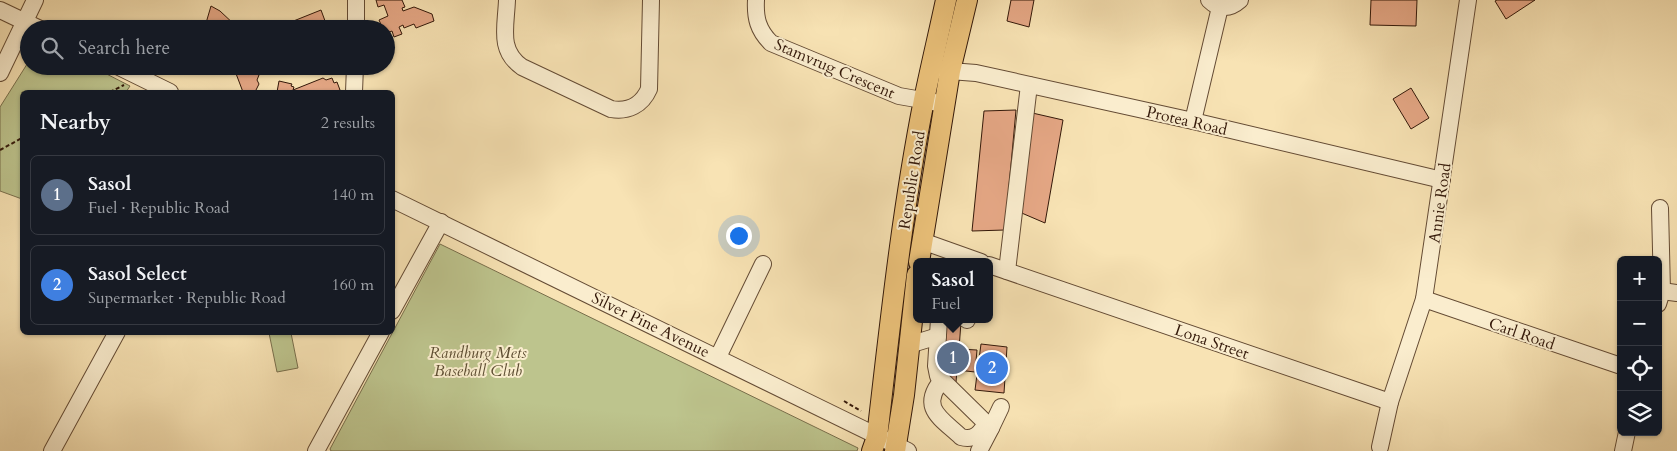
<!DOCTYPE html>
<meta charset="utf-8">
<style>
body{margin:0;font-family:Cardo,serif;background:#20242c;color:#f1f3f6}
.controls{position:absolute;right:15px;bottom:15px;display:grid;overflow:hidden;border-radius:8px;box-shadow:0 1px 4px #0004}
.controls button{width:45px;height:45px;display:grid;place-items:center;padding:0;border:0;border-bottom:1px solid #363941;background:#171b24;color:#f1f3f6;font:25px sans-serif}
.you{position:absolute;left:738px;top:235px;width:18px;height:18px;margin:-12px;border:4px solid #fff;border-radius:50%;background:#1a73e8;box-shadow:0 0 0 8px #1a73e833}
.badge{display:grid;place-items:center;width:32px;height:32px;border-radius:50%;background:#1a73e8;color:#fff;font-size:16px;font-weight:700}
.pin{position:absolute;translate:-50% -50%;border:2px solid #fff;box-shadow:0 1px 5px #0006}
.popup{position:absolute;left:913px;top:258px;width:80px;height:65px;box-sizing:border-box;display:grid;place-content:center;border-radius:8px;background:#171b24;filter:drop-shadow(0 1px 4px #0005);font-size:16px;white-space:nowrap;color:#9ea1a6}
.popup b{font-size:19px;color:#f1f3f6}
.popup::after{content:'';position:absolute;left:50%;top:100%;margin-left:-10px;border:10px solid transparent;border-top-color:#171b24}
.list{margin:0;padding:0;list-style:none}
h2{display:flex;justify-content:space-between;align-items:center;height:65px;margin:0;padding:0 20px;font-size:21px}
h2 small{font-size:16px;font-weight:400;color:#9ea1a6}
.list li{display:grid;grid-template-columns:32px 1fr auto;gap:15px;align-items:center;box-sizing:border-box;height:80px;margin:0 10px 10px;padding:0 10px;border:1px solid #363941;border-radius:8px}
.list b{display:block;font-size:19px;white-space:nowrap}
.list p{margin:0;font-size:16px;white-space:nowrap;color:#9ea1a6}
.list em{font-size:16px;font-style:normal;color:#9ea1a6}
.icon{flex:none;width:28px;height:28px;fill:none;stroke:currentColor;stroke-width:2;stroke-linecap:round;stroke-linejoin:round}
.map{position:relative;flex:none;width:1677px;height:451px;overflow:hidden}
.search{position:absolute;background:#171b24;box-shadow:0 1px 4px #0004;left:20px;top:20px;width:375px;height:55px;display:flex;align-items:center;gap:12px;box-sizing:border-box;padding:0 18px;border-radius:28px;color:#9ea1a6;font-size:19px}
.panel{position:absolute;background:#171b24;box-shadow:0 1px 4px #0004;left:20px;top:90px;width:375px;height:245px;border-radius:8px}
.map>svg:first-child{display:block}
.green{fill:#bdc48d;stroke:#786e4b}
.building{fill:#e5a785;stroke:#331809}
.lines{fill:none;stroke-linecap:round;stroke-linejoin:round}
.minor-casing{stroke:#644b34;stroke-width:18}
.major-casing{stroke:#331809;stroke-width:22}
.path{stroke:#331809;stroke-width:2;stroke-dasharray:4 2.5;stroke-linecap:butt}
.minor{stroke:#faedce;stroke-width:16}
.major{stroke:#ecc27a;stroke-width:20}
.labels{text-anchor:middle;stroke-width:4;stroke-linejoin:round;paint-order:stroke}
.street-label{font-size:16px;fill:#331809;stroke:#faedce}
.park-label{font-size:16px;font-style:italic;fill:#5c4c31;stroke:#faedce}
</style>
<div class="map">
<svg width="1677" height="451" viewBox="0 0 1677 451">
<rect width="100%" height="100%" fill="#f8e3b4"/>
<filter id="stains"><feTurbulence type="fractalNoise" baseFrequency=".004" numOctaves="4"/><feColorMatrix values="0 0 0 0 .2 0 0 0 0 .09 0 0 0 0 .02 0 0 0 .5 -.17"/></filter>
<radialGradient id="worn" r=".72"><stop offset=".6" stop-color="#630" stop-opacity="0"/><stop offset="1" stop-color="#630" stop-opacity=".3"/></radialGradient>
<g class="green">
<polygon points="29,61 29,66 91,66 130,86 126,92 22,92 22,199 0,191 0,107"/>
<polygon points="440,244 858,448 857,451 331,451 330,449"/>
<polygon points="269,333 291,333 298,368 277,372"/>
</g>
<g class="building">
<polygon points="376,0 402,0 405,7 402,8 403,11 414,7 432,14 434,21 416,28 414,24 404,28 403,25 399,27 402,34 394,37 392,31 387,33 386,29 383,29 379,20 388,16 384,5 378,7"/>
<polygon points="1011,0 1034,0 1029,27 1007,21"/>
<polygon points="1371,0 1417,0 1416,26 1370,25"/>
<polygon points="1497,0 1535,0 1506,19 1495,1"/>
<polygon points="211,6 220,11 236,26 234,29 210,29 211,26 206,23"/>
<polygon points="321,10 328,29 288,29 286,24"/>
<polygon points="225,66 254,67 253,72 259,75 257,80 259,84 255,92 243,92 235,71"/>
<polygon points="323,78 326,80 332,78 334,83 337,82 340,90 337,91 338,92 277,92 279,81 292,84 291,86 294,87 293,90"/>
<polygon points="1411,88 1429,118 1411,129 1393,99"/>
<polygon points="1016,110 1005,230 972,231 984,111"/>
<polygon points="1028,112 1063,120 1045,223 1017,211"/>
<polygon points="941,320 961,322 959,349 977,350 975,372 957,370 956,382 936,380"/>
<polygon points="981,344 1007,347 1004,393 975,390"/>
</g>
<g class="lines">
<g class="minor-casing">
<g id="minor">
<path d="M 507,0 C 506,27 498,50 522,67 L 611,109 C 628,112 642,105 649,89 L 651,0"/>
<path d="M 756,0 C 755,18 758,30 771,43 L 899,96 L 945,104"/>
<path d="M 1209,0 C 1219,10 1230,9 1240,0"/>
<polyline points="0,10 40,29"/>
<polyline points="356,29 356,0"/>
<polyline points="117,66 170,92"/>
<polyline points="939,68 950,71 976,73 1193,121 1442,180"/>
<polyline points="0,73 35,0"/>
<polyline points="354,92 355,66"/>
<polyline points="1193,121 1220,7"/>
<polyline points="392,199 908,451"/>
<polyline points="922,241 981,262"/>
<polyline points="989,265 1390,402"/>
<polyline points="1007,271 1029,85"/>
<polyline points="1662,291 1677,293"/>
<polyline points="1424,299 1621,366"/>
<polyline points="1658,304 1662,291 1660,208"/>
<polyline points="392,311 441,222"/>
<polyline points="939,319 936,366 938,376 991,428 979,451"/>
<polyline points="966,319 967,320"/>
<polyline points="909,345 938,336"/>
<polyline points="718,357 763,264"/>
<path d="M 942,380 C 919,408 941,418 961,437 C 974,441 980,433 986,424"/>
<polyline points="991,428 1001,407"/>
<polyline points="1380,447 1390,402 1424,299 1468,0"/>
<polyline points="52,451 117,332"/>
<polyline points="316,451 381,332"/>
<polyline points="1623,451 1627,432"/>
</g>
</g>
<g class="major-casing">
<g id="major">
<polyline points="919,262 950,71 967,0"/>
<path d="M 872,451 L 877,437 C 890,325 902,211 924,100 C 931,66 939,33 946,0"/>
<polyline points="895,451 904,395 917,275"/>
</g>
</g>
<g class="path">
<polyline points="110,92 124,85"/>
<polyline points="0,150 22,138"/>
<polyline points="844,401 861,411"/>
</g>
<use href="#minor" class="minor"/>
<use href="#major" class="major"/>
</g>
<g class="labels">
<g class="street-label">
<text transform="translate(835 68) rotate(23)" y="6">Stamvrug Crescent</text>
<text transform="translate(1187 120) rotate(13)" y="6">Protea Road</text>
<text transform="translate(911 180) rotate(-81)" y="6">Republic Road</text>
<text transform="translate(1439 203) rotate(-82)" y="6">Annie Road</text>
<text transform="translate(651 324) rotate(26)" y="6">Silver Pine Avenue</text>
<text transform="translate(1522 333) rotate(19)" y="6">Carl Road</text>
<text transform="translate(1212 341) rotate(19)" y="6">Lona Street</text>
</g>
<g class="park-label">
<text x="478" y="358">Randburg Mets<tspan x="478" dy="18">Baseball Club</tspan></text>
</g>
</g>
<rect width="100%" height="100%" filter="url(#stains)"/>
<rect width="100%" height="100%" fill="url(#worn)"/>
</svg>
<div class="controls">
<button>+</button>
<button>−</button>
<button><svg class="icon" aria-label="locate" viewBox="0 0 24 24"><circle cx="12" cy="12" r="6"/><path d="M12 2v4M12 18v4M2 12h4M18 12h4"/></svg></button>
<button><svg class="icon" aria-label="layers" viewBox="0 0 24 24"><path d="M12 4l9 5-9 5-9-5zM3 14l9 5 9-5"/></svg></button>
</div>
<div class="you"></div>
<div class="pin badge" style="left:953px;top:358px;background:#5c6f8a">1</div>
<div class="popup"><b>Sasol</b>Fuel</div>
<div class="pin badge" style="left:992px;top:368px;background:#3f7fe0">2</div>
<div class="search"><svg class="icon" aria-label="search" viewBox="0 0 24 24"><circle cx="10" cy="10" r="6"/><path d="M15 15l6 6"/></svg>Search here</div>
<section class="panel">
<h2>Nearby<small>2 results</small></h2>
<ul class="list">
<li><span class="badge" style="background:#5c6f8a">1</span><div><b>Sasol</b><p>Fuel · Republic Road</p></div><em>140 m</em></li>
<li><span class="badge" style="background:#3f7fe0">2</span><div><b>Sasol Select</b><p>Supermarket · Republic Road</p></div><em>160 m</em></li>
</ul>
</section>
</div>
